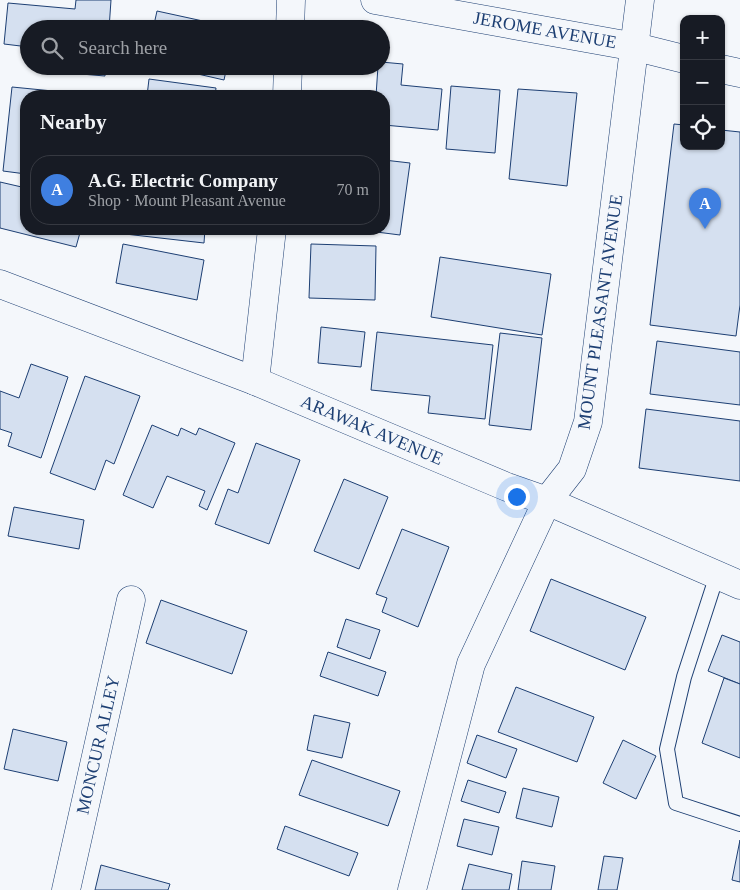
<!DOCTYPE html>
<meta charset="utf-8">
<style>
body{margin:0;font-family:Georgia,serif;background:#20242c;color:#f1f3f6}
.controls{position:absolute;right:15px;top:15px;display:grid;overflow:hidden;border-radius:10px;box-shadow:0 1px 4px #0004}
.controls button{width:45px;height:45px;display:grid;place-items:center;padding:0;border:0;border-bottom:1px solid #363941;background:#171b24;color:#f1f3f6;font:25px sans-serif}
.you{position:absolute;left:516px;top:496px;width:18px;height:18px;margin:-12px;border:4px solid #fff;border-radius:50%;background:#1a73e8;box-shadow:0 0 0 8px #1a73e833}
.badge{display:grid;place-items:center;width:32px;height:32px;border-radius:50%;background:#b45309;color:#fff;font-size:16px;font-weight:700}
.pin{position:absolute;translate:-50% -41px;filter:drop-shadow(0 1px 2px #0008)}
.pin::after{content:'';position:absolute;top:26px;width:18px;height:15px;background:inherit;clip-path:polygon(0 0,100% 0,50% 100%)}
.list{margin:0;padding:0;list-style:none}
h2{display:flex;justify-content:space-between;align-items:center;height:65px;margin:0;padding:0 20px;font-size:21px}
h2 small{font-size:16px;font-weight:400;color:#9ea1a6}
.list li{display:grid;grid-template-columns:32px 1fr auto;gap:15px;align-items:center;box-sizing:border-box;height:70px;margin:0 10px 10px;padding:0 10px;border:1px solid #363941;border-radius:20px}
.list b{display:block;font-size:19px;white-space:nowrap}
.list p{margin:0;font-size:16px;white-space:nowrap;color:#9ea1a6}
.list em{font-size:16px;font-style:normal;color:#9ea1a6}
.icon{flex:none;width:28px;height:28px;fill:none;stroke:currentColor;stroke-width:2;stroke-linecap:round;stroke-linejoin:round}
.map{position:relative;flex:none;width:740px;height:890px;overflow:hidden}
.search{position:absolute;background:#171b24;box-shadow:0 1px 4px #0004;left:20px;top:20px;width:370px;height:55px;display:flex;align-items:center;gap:12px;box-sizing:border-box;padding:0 18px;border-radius:28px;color:#9ea1a6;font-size:19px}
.panel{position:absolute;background:#171b24;box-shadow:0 1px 4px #0004;left:20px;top:90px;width:370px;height:145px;border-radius:20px}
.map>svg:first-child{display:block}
.building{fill:#d5e0f0;stroke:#1d3f73}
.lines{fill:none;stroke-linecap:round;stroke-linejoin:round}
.lane-casing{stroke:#1d3f73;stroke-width:16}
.street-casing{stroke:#1d3f73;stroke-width:29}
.secondary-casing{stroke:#1d3f73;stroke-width:29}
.lane{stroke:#f4f7fb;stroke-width:14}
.street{stroke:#f4f7fb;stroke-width:28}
.secondary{stroke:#f4f7fb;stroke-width:28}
.labels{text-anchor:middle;stroke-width:4;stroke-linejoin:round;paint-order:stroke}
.street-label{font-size:18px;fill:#1d3f73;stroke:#f4f7fb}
</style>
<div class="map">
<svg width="740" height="890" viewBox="0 0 740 890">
<rect width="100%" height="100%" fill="#f4f7fb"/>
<g class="building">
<polygon points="76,0 111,0 109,29 29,29 29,47 4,44 8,3 75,9"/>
<polygon points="157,11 235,28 235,29 153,29"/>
<polygon points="381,62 403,64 401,85 442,89 438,130 384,125 384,96 376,96 378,66 381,66"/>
<polygon points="34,66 105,66 105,76 33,70"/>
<polygon points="163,66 227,66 224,80"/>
<polygon points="149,79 216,88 215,96 147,96"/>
<polygon points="451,86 500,90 495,153 446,149"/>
<polygon points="12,87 63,92 62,96 26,96 26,174 3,171"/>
<polygon points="518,89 577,93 567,186 509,179"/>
<polygon points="674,124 684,125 684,146 721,146 721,130 740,132 740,305 736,336 650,325"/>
<polygon points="384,160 410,163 400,235 353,229 384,229"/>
<polygon points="0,182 26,188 26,229 81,229 76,247 0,228"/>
<polygon points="125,229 205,229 204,243 125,234"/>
<polygon points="123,244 204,260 197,300 116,283"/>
<polygon points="311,244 376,246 375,300 309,298"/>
<polygon points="440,257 551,274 542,335 431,317"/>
<polygon points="321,327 365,332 361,367 318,363"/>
<polygon points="377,332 493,345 485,419 428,413 430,396 371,390"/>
<polygon points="500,333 542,338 531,430 489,425"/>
<polygon points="657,341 740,352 740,405 650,394"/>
<polygon points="31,364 68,377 41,458 8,446 12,433 0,429 0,391 19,398"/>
<polygon points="85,376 140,396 114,464 106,460 95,490 50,473"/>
<polygon points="646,409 740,421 740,481 639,468"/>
<polygon points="152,425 178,436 181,428 196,435 199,428 235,443 207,510 199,506 205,491 167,476 153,508 123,495"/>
<polygon points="256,443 300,460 269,544 215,524 228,489 238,493"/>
<polygon points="344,479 388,497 359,569 314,551"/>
<polygon points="14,507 84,520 79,549 8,536"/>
<polygon points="402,529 449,547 418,627 382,612 387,598 376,594"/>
<polygon points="551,579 646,617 625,670 530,631"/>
<polygon points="161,600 247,631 232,674 146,643"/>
<polygon points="346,619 380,630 370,659 337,647"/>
<polygon points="722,635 740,642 740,684 708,671"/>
<polygon points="328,652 386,672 378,696 320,676"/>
<polygon points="724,678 740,684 740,758 702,743"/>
<polygon points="516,687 594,717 577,762 498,732"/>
<polygon points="314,715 350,723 342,758 307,750"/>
<polygon points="13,729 67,742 58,781 4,769"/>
<polygon points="477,735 517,749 506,778 467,763"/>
<polygon points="623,740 656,756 636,799 603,783"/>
<polygon points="312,760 400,791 388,826 299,795"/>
<polygon points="468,780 506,792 499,813 461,801"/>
<polygon points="523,788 559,797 552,827 516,818"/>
<polygon points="464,819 499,827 492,855 457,846"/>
<polygon points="285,826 358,853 349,876 277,849"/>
<polygon points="740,840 740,882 732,880"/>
<polygon points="604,856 623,858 617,890 598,890"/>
<polygon points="522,861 555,866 551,890 518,890"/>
<polygon points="469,864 512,874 509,890 462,890"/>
<polygon points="101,865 170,884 168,890 95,890"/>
</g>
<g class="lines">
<g class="lane-casing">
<polyline id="lane" points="717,575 684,677 667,749 676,803 740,824"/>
</g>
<g class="street-casing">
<g id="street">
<polyline points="290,29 291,0"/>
<polyline points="287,96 288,66"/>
<polyline points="0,284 255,381 507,487 547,501 740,585"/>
<polyline points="255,381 272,229"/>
<polyline points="66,890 131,600"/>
<polyline points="412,890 471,664 547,501 572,469 588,422 640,0"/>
</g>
</g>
<g class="secondary-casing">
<g id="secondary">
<polyline points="375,0 636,47 684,59"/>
<polyline points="721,69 740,73"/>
</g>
</g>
<use href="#lane" class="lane"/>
<use href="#street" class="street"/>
<use href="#secondary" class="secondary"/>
</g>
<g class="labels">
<g class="street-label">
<text transform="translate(545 30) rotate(10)" y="6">JEROME AVENUE</text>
<text transform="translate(600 312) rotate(-82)" y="6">MOUNT PLEASANT AVENUE</text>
<text transform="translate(372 430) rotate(23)" y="6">ARAWAK AVENUE</text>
<text transform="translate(98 745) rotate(-77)" y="6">MONCUR ALLEY</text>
</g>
</g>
</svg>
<div class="controls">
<button>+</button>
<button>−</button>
<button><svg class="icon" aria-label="locate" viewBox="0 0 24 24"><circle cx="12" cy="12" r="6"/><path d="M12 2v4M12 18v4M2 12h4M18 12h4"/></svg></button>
</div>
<div class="you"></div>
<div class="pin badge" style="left:705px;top:229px;background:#3f7fe0">A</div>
<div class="search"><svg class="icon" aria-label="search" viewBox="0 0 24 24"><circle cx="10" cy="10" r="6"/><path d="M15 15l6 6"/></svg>Search here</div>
<section class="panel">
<h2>Nearby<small></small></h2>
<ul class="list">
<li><span class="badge" style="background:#3f7fe0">A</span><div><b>A.G. Electric Company</b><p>Shop · Mount Pleasant Avenue</p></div><em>70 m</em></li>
</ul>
</section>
</div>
